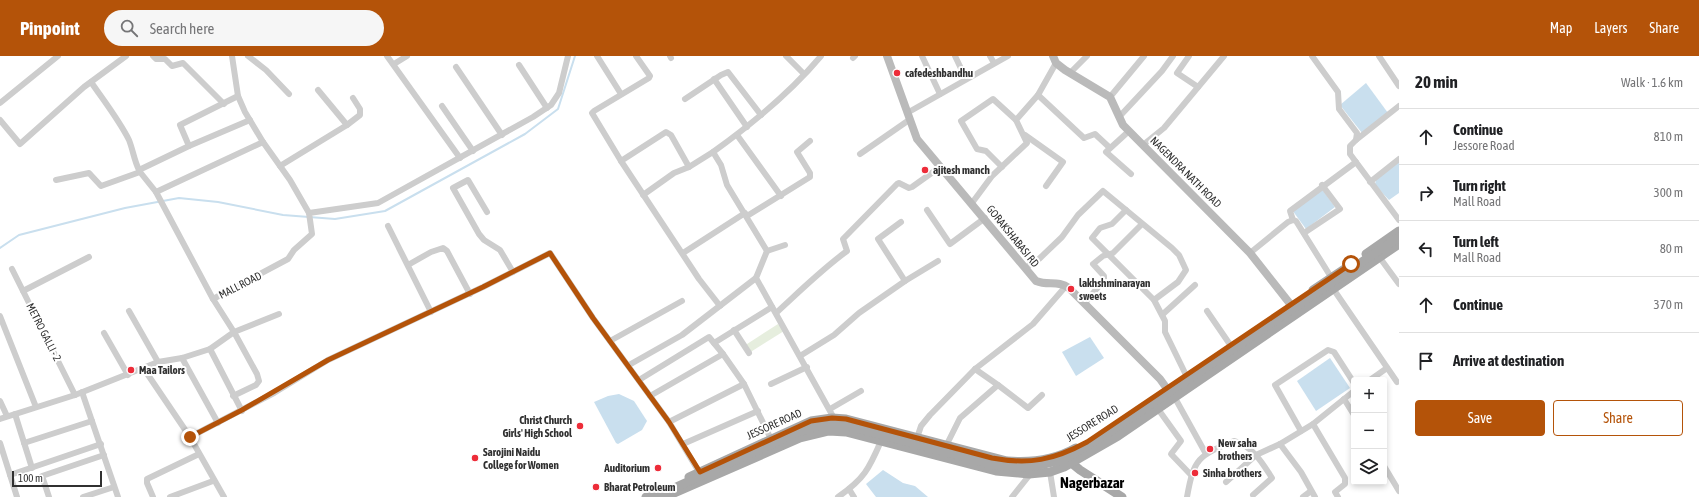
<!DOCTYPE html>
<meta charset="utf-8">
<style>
body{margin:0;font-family:"Asap Condensed",sans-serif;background:#f6f6f6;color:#202124}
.controls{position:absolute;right:12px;bottom:12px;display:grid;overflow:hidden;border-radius:4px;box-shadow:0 2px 6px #0003}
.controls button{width:36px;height:36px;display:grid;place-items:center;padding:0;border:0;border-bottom:1px solid #e0e0e0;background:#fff;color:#202124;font:20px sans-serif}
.scale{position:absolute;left:12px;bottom:10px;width:90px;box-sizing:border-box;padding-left:4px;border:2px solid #303030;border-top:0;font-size:11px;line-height:14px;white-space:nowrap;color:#303030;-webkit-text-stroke:3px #fff;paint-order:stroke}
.stop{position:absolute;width:12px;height:12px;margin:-9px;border:3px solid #b45309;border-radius:50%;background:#fff}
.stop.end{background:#b45309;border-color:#fff;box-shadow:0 1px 4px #0008}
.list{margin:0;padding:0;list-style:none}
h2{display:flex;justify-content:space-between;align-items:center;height:52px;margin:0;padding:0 16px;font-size:17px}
h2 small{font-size:13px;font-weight:400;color:#757577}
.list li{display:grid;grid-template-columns:26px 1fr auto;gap:12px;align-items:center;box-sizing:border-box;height:56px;padding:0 16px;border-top:1px solid #e0e0e0}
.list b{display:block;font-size:15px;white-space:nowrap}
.list p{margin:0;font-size:13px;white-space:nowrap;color:#757577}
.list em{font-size:13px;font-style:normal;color:#757577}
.actions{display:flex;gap:8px;padding:12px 16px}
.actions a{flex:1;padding:9px 0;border:1px solid #b45309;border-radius:4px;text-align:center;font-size:14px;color:#b45309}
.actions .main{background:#b45309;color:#fff}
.icon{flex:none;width:22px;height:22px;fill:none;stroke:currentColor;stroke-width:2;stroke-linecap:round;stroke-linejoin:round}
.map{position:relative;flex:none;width:1399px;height:441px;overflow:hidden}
header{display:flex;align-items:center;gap:24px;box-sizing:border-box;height:56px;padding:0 20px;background:#b45309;color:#fff}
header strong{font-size:19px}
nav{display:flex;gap:22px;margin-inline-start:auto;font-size:14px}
.search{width:280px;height:36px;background:#f6f6f6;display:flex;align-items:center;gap:10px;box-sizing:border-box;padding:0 14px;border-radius:22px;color:#757577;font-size:15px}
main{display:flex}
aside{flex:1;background:#fff}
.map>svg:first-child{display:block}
.green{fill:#e6eede}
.water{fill:#c9dfee}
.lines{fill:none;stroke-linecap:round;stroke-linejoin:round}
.stream{stroke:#c9dfee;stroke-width:2}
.street{stroke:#cdcdcd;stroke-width:6}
.secondary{stroke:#bababa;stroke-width:8}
.primary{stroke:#a8a8a8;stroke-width:9}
.primary-bridge{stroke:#a8a8a8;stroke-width:9}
.route{stroke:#b45309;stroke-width:5}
.poi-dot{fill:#ed2c39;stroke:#fff;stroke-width:1.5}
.labels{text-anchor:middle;stroke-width:4;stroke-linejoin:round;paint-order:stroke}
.poi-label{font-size:11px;font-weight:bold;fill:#303030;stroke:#fff;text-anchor:start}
.street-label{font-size:11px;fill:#303030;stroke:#fff}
.district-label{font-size:15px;font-weight:bold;fill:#000;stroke:#fff}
</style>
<header>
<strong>Pinpoint</strong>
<div class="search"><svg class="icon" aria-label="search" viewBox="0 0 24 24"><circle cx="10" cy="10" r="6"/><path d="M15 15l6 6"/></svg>Search here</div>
<nav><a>Map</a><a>Layers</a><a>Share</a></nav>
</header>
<main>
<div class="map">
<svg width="1399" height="441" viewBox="0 0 1399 441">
<rect width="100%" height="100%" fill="#fff"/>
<polygon class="green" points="778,268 784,275 749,297 744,290"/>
<g class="water">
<polygon points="1366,27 1388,57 1362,77 1340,49"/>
<polygon points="1399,104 1399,137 1389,144 1375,129 1376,122"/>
<polygon points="1321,132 1335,151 1306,173 1292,154"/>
<polygon points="1090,281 1104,302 1076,320 1062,296"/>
<polygon points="1330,302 1350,332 1316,355 1297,325"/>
<polygon points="619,338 634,345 647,365 642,374 618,388 616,387 594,346 608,340"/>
<polygon points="883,414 903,427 915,430 928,441 876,441 866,428"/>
</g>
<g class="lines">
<polyline class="stream" points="0,192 19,179 125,152 179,142 218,146 283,159 335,163 385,155 525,78 558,53 575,0"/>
<g class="street">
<polyline points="153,0 156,3 165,3 172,10 183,7 224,48"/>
<polyline points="232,0 238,40 245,56 263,86 290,124 309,157"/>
<polyline points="248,0 266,14 289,38"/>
<polyline points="387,0 460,102"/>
<polyline points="597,0 621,38"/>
<polyline points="636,0 650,20 649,22 594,55 592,57 621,105 699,223 720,250"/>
<polyline points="670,0 671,2"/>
<polyline points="786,0 804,18"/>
<path d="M 821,0 C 790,37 752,68 713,96 L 721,109 L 727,129 L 767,195 L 756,222 L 835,364"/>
<polyline points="922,0 940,38"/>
<polyline points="955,0 966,23"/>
<polyline points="990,0 994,7"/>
<polyline points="1189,0 1177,17 1198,31"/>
<polyline points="1312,0 1338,36 1339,53 1357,77 1356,84 1350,90 1350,98 1399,164"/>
<polyline points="1379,0 1399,30"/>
<polyline points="853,2 855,0"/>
<polyline points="394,8 407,0"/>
<polyline points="519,9 547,52"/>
<polyline points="456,11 502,79"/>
<polyline points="1070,17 1087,0"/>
<polyline points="714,23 747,71"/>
<path d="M 91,26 C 104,45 119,64 129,84 C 133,94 134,104 139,114"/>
<polyline points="1038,39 1084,82 1095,78 1110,92"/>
<polyline points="1110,41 1144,0"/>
<polyline points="685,43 721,19 728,16 761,59"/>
<polyline points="0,47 58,0"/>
<polyline points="442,50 473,95"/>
<polyline points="907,57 1008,0"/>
<polyline points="1120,60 1162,15 1173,0"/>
<polyline points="0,64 20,88 84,31 126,0"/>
<polyline points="347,69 360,59 360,53 353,42"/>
<polyline points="1129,75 1106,96 1131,118"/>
<polyline points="737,79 781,140"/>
<polyline points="1025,79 1063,106 1046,130"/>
<polyline points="1356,84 1399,50"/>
<polyline points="1143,89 1164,72 1224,0"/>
<polyline points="189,90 250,64"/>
<polyline points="860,98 909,64"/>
<polyline points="621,105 666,76 671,79 689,111"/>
<polyline points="280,110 347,69 318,34"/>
<polyline points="1002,111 986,95 977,93 961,65 993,43 1016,64"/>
<polyline points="140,116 139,114 189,90 180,69 238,40"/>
<polyline points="56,124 89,117 101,130 140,116 156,136"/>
<polyline points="1370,126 1399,103"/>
<polyline points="643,139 674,117 689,111 713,96"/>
<polyline points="972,147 992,120 1027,87 1016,64 1038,39 1056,7"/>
<polyline points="927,154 950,188 985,162"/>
<polyline points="1126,154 1112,168 1100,172 1092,182 1154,244 1165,265 1165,276 1186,319"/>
<polyline points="487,156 468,124 453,132 479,178 484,184 500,194 513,216"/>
<polyline points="747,160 810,121 810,117 797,96 810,85"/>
<polyline points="1293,164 1290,155 1356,106"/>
<polyline points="388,170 431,256"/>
<polyline points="1304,177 1340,153 1322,129"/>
<polyline points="767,195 785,189"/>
<polyline points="683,197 745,157"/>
<polyline points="1250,197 1288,166 1293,164 1296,165 1331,221 1334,234 1397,326"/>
<polyline points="1380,202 1399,228"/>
<polyline points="408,209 431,196 443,192 447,195 470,238"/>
<polyline points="1025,212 1039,203 1062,181 1078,159 1103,135 1172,192 1179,199 1186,214 1178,226 1154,244"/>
<polyline points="12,213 75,339"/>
<polyline points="905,225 938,205"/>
<polyline points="23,235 89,201"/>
<polyline points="213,243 156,136 263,86"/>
<polyline points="1085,247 1104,224 1104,220 1093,208 1103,200 1113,197 1142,168"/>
<polyline points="129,255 158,306"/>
<polyline points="1207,255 1231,290"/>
<path d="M 776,257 C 799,236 821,214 847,195 L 843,183 L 897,128 L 899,127 L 909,132 L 912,131 L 940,111"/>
<polyline points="1163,258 1195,229"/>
<polyline points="0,260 36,351"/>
<polyline points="734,274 749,297"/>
<polyline points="104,277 128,319"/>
<polyline points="610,285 682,245"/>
<polyline points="714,287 772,251"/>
<polyline points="210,293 242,355"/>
<polyline points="800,300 834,279 859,257 905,225 878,183 901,166"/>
<polyline points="182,302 218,367"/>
<polyline points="629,309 682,279 756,222"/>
<polyline points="144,313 190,381 224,441"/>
<polyline points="975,313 998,329"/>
<polyline points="639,324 709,281 723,298"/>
<polyline points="1370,324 1387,312"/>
<polyline points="771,328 807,311"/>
<polyline points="82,336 118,441"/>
<polyline points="233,340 256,329 259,325 257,318 234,276 279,258"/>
<polyline points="650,340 723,298 744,328 771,383"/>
<polyline points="1175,342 1206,398"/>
<polyline points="1344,343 1354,359"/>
<polyline points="0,345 7,360"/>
<polyline points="830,353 861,335"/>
<polyline points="1158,353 1181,385 1171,398 1191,419"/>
<polyline points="15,358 32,412"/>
<polyline points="0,363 75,339 158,306 182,302 210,293 234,276 213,243 288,203 294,194 312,178 309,157 378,147 533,61 551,49 559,37 568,0"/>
<polyline points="669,366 744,328"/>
<polyline points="1313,368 1345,422 1345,428 1335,436 1338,441"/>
<polyline points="1301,375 1275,329 1328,294 1334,296 1354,327"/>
<polyline points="190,381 274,337 328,304 483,231 550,197 593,262 669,366 699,416"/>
<polyline points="917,382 921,370 930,359 975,313 1033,268 1066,230"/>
<polyline points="0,387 17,441"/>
<polyline points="24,387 92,365"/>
<polyline points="683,388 758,355"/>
<polyline points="1280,388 1301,416 1315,441"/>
<polyline points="946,390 960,362 998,329 1028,352 1042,339"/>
<polyline points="1384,410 1399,435"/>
<polyline points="1050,416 1054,441"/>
<polyline points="10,419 101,388"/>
<polyline points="1226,426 1256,399 1280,388 1313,368 1354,335"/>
<polyline points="849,433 854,441"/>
<polyline points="49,441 42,420 104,399"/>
<polyline points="83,441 114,431"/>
<polyline points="153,441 147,427 147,423 199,398"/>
<polyline points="170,441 213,425"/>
<path d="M 838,441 C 864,423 869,413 881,385"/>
<polyline points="1012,441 1032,416"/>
<path d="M 1187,441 C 1194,402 1198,400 1234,385 C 1253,390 1263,408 1272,422 L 1253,439"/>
<polyline points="1303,441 1311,435"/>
</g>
<g class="secondary">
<path d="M 887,0 L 917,83 L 1036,225 C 1048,230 1058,224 1069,232 L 1160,323 L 1173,341"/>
<polyline points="1053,0 1056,7 1065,14 1110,41 1123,69 1250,197 1291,249 1300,255"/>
</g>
<g class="primary">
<polyline points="1366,198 1399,175"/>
<polyline points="1313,234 1352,208"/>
<polyline points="1069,405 1080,414 1122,441"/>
<path d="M 689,421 L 811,365 L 832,362 L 846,363 L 1007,405 C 1031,407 1055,404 1076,392"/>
<polyline points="646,441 661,434"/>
<polyline points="665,441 800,382 829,375 846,376 996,415 1029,418 1050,416 1064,411 1118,380 1399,188"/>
</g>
<polyline class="primary-bridge" points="654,441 798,376 821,369 844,369 994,409 1017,411 1035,410 1065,403 1105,379 1399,181"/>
</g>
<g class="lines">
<path class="route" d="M 190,381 L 242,354 L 328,304 L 483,231 L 550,197 L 593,262 L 669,366 L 700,416 L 811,365 L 832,362 L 846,363 L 992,402 C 1029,409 1054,404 1087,386 L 1351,208"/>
</g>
<g class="poi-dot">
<circle cx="897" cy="17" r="4"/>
<circle cx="925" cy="114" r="4"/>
<circle cx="1071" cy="233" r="4"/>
<circle cx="131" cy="314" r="4"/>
<circle cx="580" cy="370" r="4"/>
<circle cx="1210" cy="393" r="4"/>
<circle cx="475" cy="402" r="4"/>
<circle cx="658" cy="412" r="4"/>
<circle cx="1195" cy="417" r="4"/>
<circle cx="596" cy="431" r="4"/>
</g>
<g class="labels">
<g class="poi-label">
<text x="905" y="21">cafedeshbandhu</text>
<text x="933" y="118">ajitesh manch</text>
<text x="1079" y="231">lakhshminarayan<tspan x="1079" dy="13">sweets</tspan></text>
<text x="139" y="318">Maa Tailors</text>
<text x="572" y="368" text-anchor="end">Christ Church<tspan x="572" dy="13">Girls' High School</tspan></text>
<text x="1218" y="391">New saha<tspan x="1218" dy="13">brothers</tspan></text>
<text x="483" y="400">Sarojini Naidu<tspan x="483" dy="13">College for Women</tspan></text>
<text x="650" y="416" text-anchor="end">Auditorium</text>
<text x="1203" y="421">Sinha brothers</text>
<text x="604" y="435">Bharat Petroleum</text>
</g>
<g class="street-label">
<text transform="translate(1186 116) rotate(45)" y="4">NAGENDRA NATH ROAD</text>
<text transform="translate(1013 180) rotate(51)" y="4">GORAKSHABASI RD</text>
<text transform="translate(240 229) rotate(-27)" y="4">MALL ROAD</text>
<text transform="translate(44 276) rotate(63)" y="4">METRO GALLI - 2</text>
<text transform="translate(1092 367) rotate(-32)" y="4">JESSORE ROAD</text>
<text transform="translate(774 368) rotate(-24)" y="4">JESSORE ROAD</text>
</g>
<g class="district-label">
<text x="1092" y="432">Nagerbazar</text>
</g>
</g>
</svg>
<div class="controls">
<button>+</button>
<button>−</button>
<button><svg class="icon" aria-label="layers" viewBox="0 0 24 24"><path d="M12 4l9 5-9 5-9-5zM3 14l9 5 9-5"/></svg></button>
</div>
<div class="scale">100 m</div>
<div class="stop" style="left:1351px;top:208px"></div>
<div class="stop end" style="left:190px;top:381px"></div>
</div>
<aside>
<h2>20 min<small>Walk · 1.6 km</small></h2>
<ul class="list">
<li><svg class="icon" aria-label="ahead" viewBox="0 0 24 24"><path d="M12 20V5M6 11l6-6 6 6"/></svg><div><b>Continue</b><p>Jessore Road</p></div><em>810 m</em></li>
<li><svg class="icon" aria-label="right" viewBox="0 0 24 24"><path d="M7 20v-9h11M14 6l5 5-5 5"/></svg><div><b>Turn right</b><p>Mall Road</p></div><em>300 m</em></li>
<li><svg class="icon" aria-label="left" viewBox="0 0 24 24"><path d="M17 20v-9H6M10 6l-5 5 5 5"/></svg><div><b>Turn left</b><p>Mall Road</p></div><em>80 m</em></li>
<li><svg class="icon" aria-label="ahead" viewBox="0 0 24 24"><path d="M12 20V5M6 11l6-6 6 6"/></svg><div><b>Continue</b></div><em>370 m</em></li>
<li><svg class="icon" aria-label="arrive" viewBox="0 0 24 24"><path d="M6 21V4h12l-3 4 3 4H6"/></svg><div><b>Arrive at destination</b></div></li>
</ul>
<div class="actions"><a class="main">Save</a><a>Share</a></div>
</aside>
</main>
